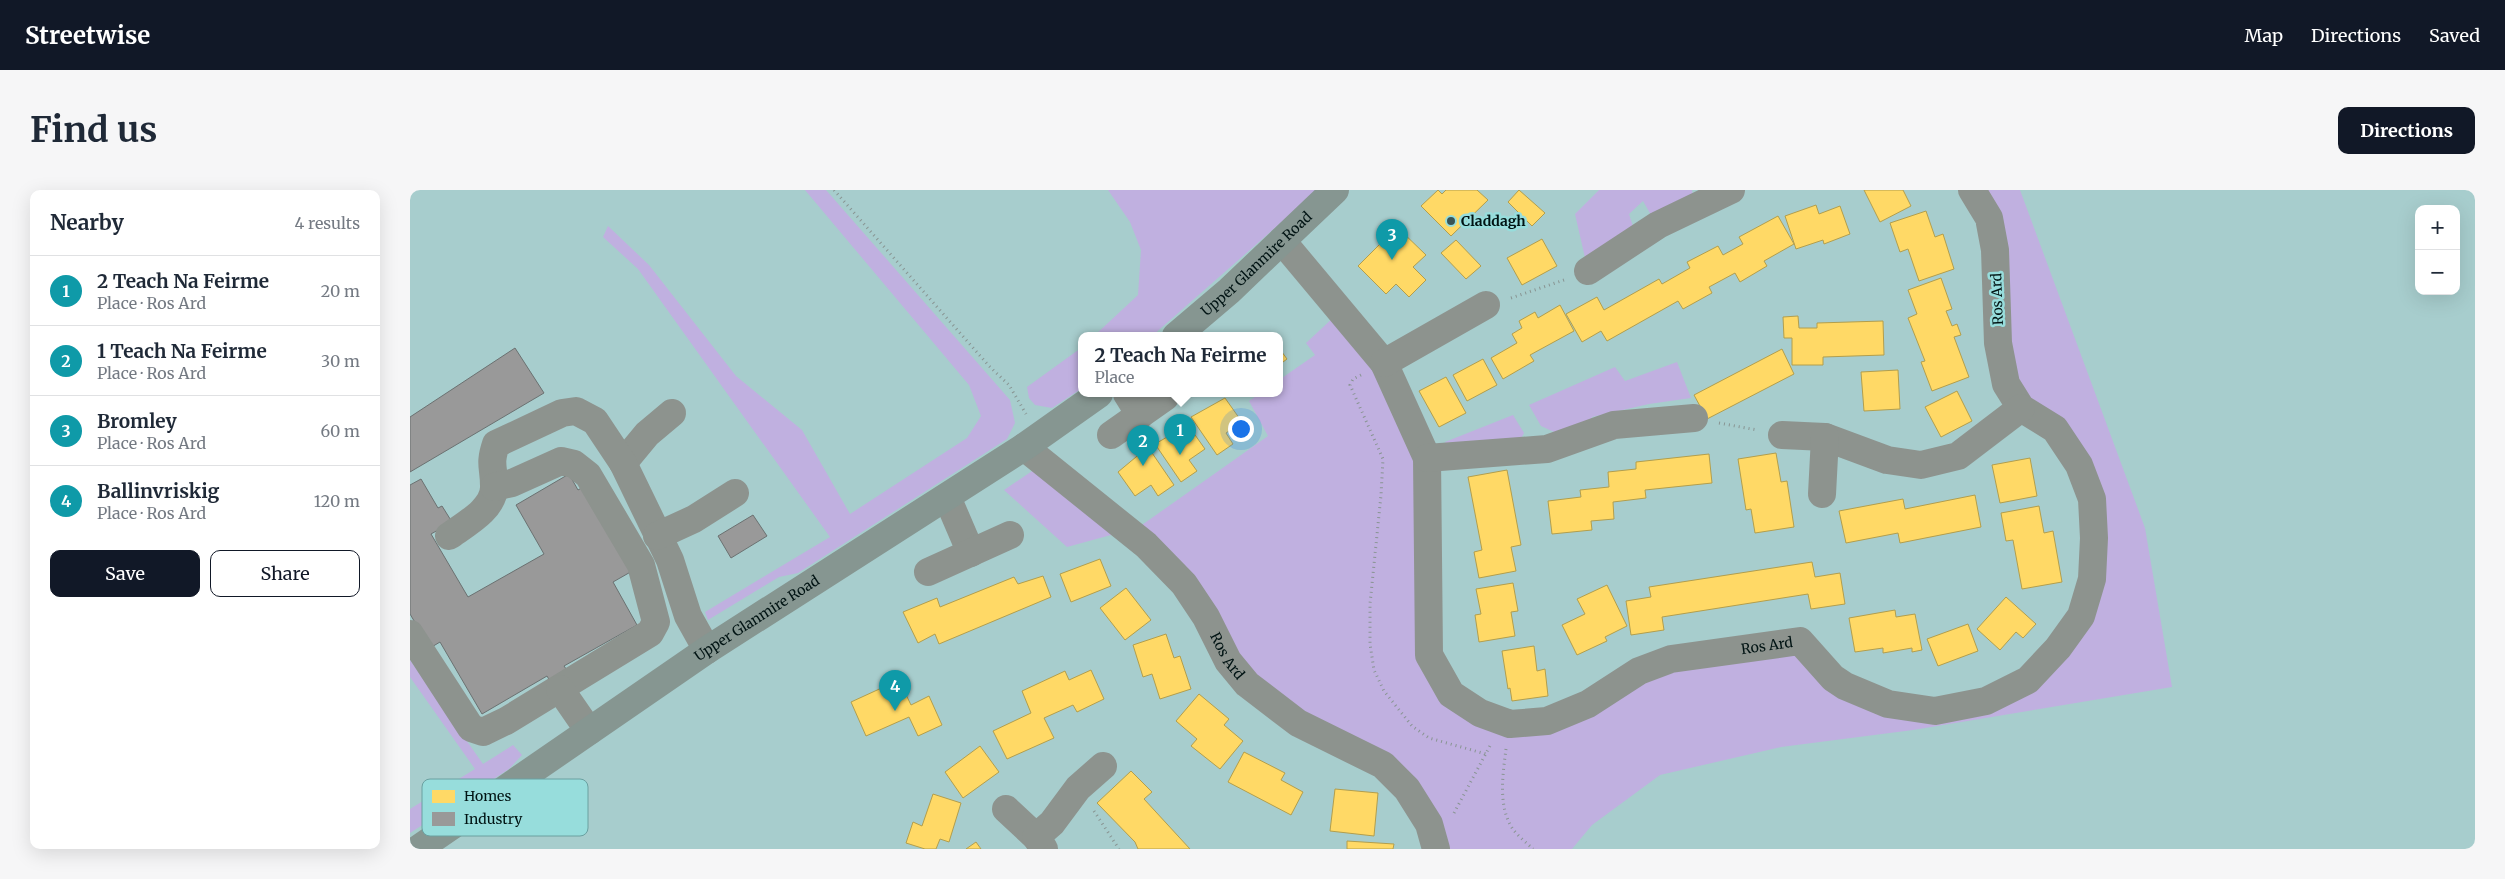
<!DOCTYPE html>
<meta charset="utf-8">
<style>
body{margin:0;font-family:Merriweather,serif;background:#f6f6f7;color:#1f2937}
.controls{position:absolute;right:15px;top:15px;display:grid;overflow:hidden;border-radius:10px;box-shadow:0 5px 20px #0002}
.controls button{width:45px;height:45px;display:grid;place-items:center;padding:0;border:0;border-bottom:1px solid #e0e1e3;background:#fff;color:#1f2937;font:25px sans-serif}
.you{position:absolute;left:830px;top:238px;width:18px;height:18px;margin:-12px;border:4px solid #fff;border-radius:50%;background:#1a73e8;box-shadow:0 0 0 8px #1a73e833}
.badge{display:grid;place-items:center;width:32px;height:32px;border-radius:50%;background:#111827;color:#fff;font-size:16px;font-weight:700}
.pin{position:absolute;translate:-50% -41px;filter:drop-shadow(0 1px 2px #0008)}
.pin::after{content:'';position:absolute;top:26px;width:18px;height:15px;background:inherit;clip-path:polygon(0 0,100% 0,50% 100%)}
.popup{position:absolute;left:668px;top:142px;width:205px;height:65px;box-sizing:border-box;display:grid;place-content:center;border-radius:10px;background:#fff;filter:drop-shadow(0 1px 4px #0005);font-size:16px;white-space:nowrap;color:#747a83}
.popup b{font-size:19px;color:#1f2937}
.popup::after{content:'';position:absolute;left:50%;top:100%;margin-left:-10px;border:10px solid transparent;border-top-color:#fff}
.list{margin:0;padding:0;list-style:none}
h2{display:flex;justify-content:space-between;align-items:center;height:65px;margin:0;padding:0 20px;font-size:21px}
h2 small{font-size:16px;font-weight:400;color:#747a83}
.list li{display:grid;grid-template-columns:32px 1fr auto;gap:15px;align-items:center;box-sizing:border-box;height:70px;padding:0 20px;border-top:1px solid #e0e1e3}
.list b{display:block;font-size:19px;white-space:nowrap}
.list p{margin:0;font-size:16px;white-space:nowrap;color:#747a83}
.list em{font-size:16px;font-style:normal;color:#747a83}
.actions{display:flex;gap:10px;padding:15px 20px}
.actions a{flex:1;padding:11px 0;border:1px solid #111827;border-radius:10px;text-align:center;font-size:18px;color:#111827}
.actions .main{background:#111827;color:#fff}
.map{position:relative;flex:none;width:2065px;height:659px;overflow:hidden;border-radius:10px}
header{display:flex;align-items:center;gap:30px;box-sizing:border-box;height:70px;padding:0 25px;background:#111827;color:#fff}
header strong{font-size:24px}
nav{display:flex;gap:28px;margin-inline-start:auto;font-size:18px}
.intro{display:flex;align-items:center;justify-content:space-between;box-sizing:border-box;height:120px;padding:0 30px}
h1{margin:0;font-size:35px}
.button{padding:12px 22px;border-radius:10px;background:#111827;color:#fff;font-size:18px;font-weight:700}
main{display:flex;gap:30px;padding:0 30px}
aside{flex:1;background:#fff;border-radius:10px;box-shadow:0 5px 20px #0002}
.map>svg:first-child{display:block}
.green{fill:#c0b0e0}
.homes{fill:#ffd966;stroke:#b29e4d}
.industry{fill:#999;stroke:#6b7171}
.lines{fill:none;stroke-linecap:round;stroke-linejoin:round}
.path{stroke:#889492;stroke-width:3;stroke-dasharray:1 4;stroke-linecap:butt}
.minor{stroke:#8d938e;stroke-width:28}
.major{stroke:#869691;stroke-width:28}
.poi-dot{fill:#3a5454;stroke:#97dddc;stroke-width:2}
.labels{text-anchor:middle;stroke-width:5;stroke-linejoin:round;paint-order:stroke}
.poi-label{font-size:14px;font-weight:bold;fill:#001313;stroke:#97dddc;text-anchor:start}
.street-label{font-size:14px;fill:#001313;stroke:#97dddc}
.key{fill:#97dddc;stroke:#6aa0a0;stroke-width:1}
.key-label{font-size:14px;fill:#001313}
</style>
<header>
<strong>Streetwise</strong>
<nav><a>Map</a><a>Directions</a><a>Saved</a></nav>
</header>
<div class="intro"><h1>Find us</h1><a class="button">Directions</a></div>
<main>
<aside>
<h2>Nearby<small>4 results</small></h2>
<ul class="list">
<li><span class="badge" style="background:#0f9aa8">1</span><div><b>2 Teach Na Feirme</b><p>Place · Ros Ard</p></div><em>20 m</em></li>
<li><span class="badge" style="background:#0f9aa8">2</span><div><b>1 Teach Na Feirme</b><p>Place · Ros Ard</p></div><em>30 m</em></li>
<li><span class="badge" style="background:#0f9aa8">3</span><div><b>Bromley</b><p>Place · Ros Ard</p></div><em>60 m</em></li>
<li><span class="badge" style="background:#0f9aa8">4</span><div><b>Ballinvriskig</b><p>Place · Ros Ard</p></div><em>120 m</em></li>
</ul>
<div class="actions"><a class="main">Save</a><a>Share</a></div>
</aside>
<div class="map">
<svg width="2065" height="659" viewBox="0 0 2065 659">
<rect width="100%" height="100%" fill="#a7cdcd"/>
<g class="green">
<polygon points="395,0 416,0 600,210 605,233 597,249 388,383 369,387 298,430 295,422 420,347 228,79 193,47 198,36 239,75 326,186 392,240 440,324 557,248 571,226 559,195"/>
<polygon points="698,0 908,0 742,146 684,146 728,105 731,60 720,32"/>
<polygon points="1189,0 1282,0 1285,17 1241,25 1233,11 1219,24 1227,49 1178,81 1165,24"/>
<polygon points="1562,0 1610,0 1735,338 1762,497 1503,540 1371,557 1250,585 1182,635 1162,659 1034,659 1030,636 853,497 729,337 858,246 839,211 849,204 869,204 869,190 905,165 896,153 925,126 968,184 1008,276 1014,476 1094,539 1261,469 1390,451 1435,496 1525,521 1618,490 1671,426 1677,296 1615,221"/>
<polygon points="671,158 671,199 642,218 625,215 619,208 617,197"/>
<polygon points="1267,172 1281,208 1239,214 1182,227 1181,236 1155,247 1131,236 1119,215 1205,177 1215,191"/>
<polygon points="1103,225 1114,243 1107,256 1038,260 1035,252"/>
<polygon points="628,277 712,342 657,357 594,300"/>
<polygon points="0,470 73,574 103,555 112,565 99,579 0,643 0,619 65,579 0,487"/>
</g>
<g class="homes">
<polygon points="1028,0 1032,4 1036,0 1067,0 1078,10 1041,46 1011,16"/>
<polygon points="1109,0 1135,23 1122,36 1098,12"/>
<polygon points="1454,0 1493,0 1501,16 1470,32"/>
<polygon points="1406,15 1409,24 1430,16 1440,44 1414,54 1413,50 1386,59 1375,26"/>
<polygon points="1516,21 1525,47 1533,44 1544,79 1509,91 1498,59 1490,62 1480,33"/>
<polygon points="1368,26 1384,54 1354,71 1357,76 1330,92 1325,83 1299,97 1302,103 1273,119 1268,111 1197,151 1191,141 1172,152 1156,124 1187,107 1194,120 1249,89 1252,94 1280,78 1277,72 1308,56 1313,65 1333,54 1329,47"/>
<polygon points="987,37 1016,65 1003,77 1016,90 999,107 986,94 976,104 948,76"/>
<polygon points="1132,49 1147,76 1112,95 1097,68"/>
<polygon points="1046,50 1071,76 1056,89 1031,63"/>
<polygon points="1531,88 1542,119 1536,121 1542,136 1547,134 1551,145 1544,147 1559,187 1522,201 1511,172 1515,171 1498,128 1507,124 1498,100"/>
<polygon points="1150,115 1164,141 1120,165 1124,171 1093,189 1081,168 1107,153 1102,144 1112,138 1109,131 1125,122 1128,128"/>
<polygon points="1388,126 1389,138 1407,138 1407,133 1473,131 1474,165 1413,167 1413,175 1382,175 1382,148 1374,148 1373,127"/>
<polygon points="869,158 877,169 869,175"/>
<polygon points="1372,159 1384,184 1297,229 1284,205"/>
<polygon points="1073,169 1087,195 1057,211 1043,185"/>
<polygon points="1488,180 1490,219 1454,221 1451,182"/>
<polygon points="1036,187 1056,223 1029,237 1009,201"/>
<polygon points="1547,201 1562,231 1531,247 1515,217"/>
<polygon points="815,208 832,232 816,243 823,254 807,265 781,227"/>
<polygon points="778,235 795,259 779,270 787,281 771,292 745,254"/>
<polygon points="738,257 764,295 748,306 741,295 725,306 708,282"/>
<polygon points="1366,263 1371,292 1377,291 1384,337 1345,343 1341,319 1336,320 1328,269"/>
<polygon points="1299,264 1302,293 1235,300 1236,308 1203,312 1204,329 1181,331 1182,340 1142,344 1138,311 1171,307 1170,300 1199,297 1198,282 1226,279 1226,272"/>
<polygon points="1620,268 1627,306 1590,313 1582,275"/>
<polygon points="1097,280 1111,355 1101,357 1106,381 1069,388 1064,362 1072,360 1058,287"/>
<polygon points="1565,305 1571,337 1490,353 1488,343 1436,353 1429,321 1493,309 1495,319"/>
<polygon points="1629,316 1634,343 1643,341 1652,392 1612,399 1603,350 1596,351 1591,323"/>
<polygon points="690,369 701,396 661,412 650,384"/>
<polygon points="1402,372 1405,387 1430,383 1435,414 1401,419 1398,404 1252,427 1254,440 1221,445 1216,411 1241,407 1239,397"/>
<polygon points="633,386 641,407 529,454 525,444 508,453 493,422 527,408 530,417 604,387 608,394"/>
<polygon points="1103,393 1108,421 1101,422 1105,446 1069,452 1065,425 1071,424 1066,399"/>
<polygon points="1197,395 1217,436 1195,447 1197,451 1167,465 1152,435 1175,424 1167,409"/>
<polygon points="716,398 741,430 715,450 690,418"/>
<polygon points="1596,407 1626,434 1613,448 1606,442 1590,460 1567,439"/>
<polygon points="1485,420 1486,427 1505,424 1512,460 1502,462 1502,458 1473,463 1473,458 1445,462 1439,428"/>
<polygon points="1558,434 1568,461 1528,476 1517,449"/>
<polygon points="756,444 764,468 770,466 781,499 750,509 742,484 733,487 723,455"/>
<polygon points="1124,456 1127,481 1135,479 1138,506 1102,511 1100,498 1098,499 1092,461"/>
<polygon points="681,480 694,509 667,522 663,515 634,528 644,548 597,569 583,541 621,523 612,501 655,481 659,490"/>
<polygon points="489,490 501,515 519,506 532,535 508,546 499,527 456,546 441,512"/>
<polygon points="789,504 819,529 814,535 833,551 810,579 781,556 787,549 766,531"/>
<polygon points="570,556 589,582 553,608 535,582"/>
<polygon points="834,562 875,583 871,590 893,602 881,625 818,592"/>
<polygon points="721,581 742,602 734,609 780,659 728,659 725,652 687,613"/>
<polygon points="925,599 968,603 964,646 920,641"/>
<polygon points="523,604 551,613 539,652 530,649 526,659 515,659 496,653 503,632 512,636"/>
<polygon points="937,651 984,654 983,659 937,659"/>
<polygon points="566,652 571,659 556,659"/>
</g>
<g class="industry">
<polygon points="105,158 134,203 0,282 0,227"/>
<polygon points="159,284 168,300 175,296 224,380 203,392 227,435 154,476 159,483 141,493 137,486 72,524 30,452 20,458 0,424 0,295 11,289 28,318 32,316 42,332 21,344 58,407 134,364 106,315"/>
<polygon points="343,325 357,346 321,368 308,346"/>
</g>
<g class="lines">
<g class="path">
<polyline points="424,0 579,176 599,195 616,224"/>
<polyline points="1101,108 1154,90"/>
<polyline points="951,185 943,189 940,195 973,269 971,305 960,414 960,454 964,480 974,501 1002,536 1019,548 1076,564"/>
<polyline points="1309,233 1347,240"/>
<path d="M 1096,559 C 1093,583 1088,614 1101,636 C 1106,645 1116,652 1123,659"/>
<polyline points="684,621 709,659"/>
<polyline points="1044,623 1081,554"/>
</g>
<g class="minor">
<path id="s1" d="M 872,51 L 974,173 L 1017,268 L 1019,465 L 1041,504 L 1070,523 L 1100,534 L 1137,531 L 1178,514 L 1229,481 L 1261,469 L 1390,451 L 1423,488 L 1435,496 L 1478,514 L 1525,521 L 1576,511 L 1618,490 L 1648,458 L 1671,426 L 1682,389 L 1684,348 L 1682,309 L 1669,275 L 1645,239 L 1611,218 L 1596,194 L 1588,153 L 1585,60 L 1579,28 L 1562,0"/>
<polyline points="1178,81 1248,35 1321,0"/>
<polyline points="974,173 1076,115"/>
<polyline points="717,204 730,225"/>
<polyline points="701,245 755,207"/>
<polyline points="1372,245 1415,247 1477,270 1511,275 1548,266 1611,218"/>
<path id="s2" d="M 614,257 L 736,355 L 774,394 L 796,427 L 818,471 L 837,494 L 888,533 L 973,575 L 997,599 L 1019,634 L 1026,659"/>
<polyline points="1017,268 1137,259 1204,235 1284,228"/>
<polyline points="213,273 237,244 262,223"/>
<polyline points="1412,304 1415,247"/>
<polyline points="537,307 561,363"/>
<path d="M 39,346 C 54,335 85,319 84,296 C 84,276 79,275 86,254 L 152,223 L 166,221 L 185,231 L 213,273 L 260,370 L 278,426 L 297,460"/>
<polyline points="247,346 284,329 325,303"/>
<polyline points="518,382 600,345"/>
<polyline points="0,444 61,538 73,542 96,531 240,443 246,432 231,375 178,285 164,274 151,271 102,293 84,297"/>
<polyline points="150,499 179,541"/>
<polyline points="596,619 626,647 634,659"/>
<polyline points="626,647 642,633 668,598 693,576"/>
</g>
<g class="major">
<path id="s3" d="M 766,146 L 819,101 L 925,0"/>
<path id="s4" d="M 8,659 L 297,460 L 614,257 L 689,204"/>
</g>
</g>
<circle class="poi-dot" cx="1041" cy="31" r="5"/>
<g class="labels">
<g class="poi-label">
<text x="1051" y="36">Claddagh</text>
</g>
<g class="street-label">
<text dy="5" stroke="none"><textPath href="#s3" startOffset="108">Upper Glanmire Road</textPath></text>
<text transform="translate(1587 109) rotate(-92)" y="5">Ros Ard</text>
<text dy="5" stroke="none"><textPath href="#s4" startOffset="410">Upper Glanmire Road</textPath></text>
<text dy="5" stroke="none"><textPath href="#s1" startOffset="845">Ros Ard</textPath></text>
<text dy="5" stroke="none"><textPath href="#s2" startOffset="295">Ros Ard</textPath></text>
</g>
</g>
<rect x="12" y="589" width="166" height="57" rx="8" class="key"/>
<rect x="22" y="600" width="23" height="13" fill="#ffd966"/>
<rect x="22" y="622" width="23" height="14" fill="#999"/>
<g class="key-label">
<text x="54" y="611">Homes</text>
<text x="54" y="634">Industry</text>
</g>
</svg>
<div class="controls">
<button>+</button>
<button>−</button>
</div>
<div class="you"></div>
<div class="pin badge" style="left:770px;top:265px;background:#0f9aa8">1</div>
<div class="popup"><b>2 Teach Na Feirme</b>Place</div>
<div class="pin badge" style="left:733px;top:276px;background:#0f9aa8">2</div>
<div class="pin badge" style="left:982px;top:70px;background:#0f9aa8">3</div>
<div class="pin badge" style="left:485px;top:521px;background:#0f9aa8">4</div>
</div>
</main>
